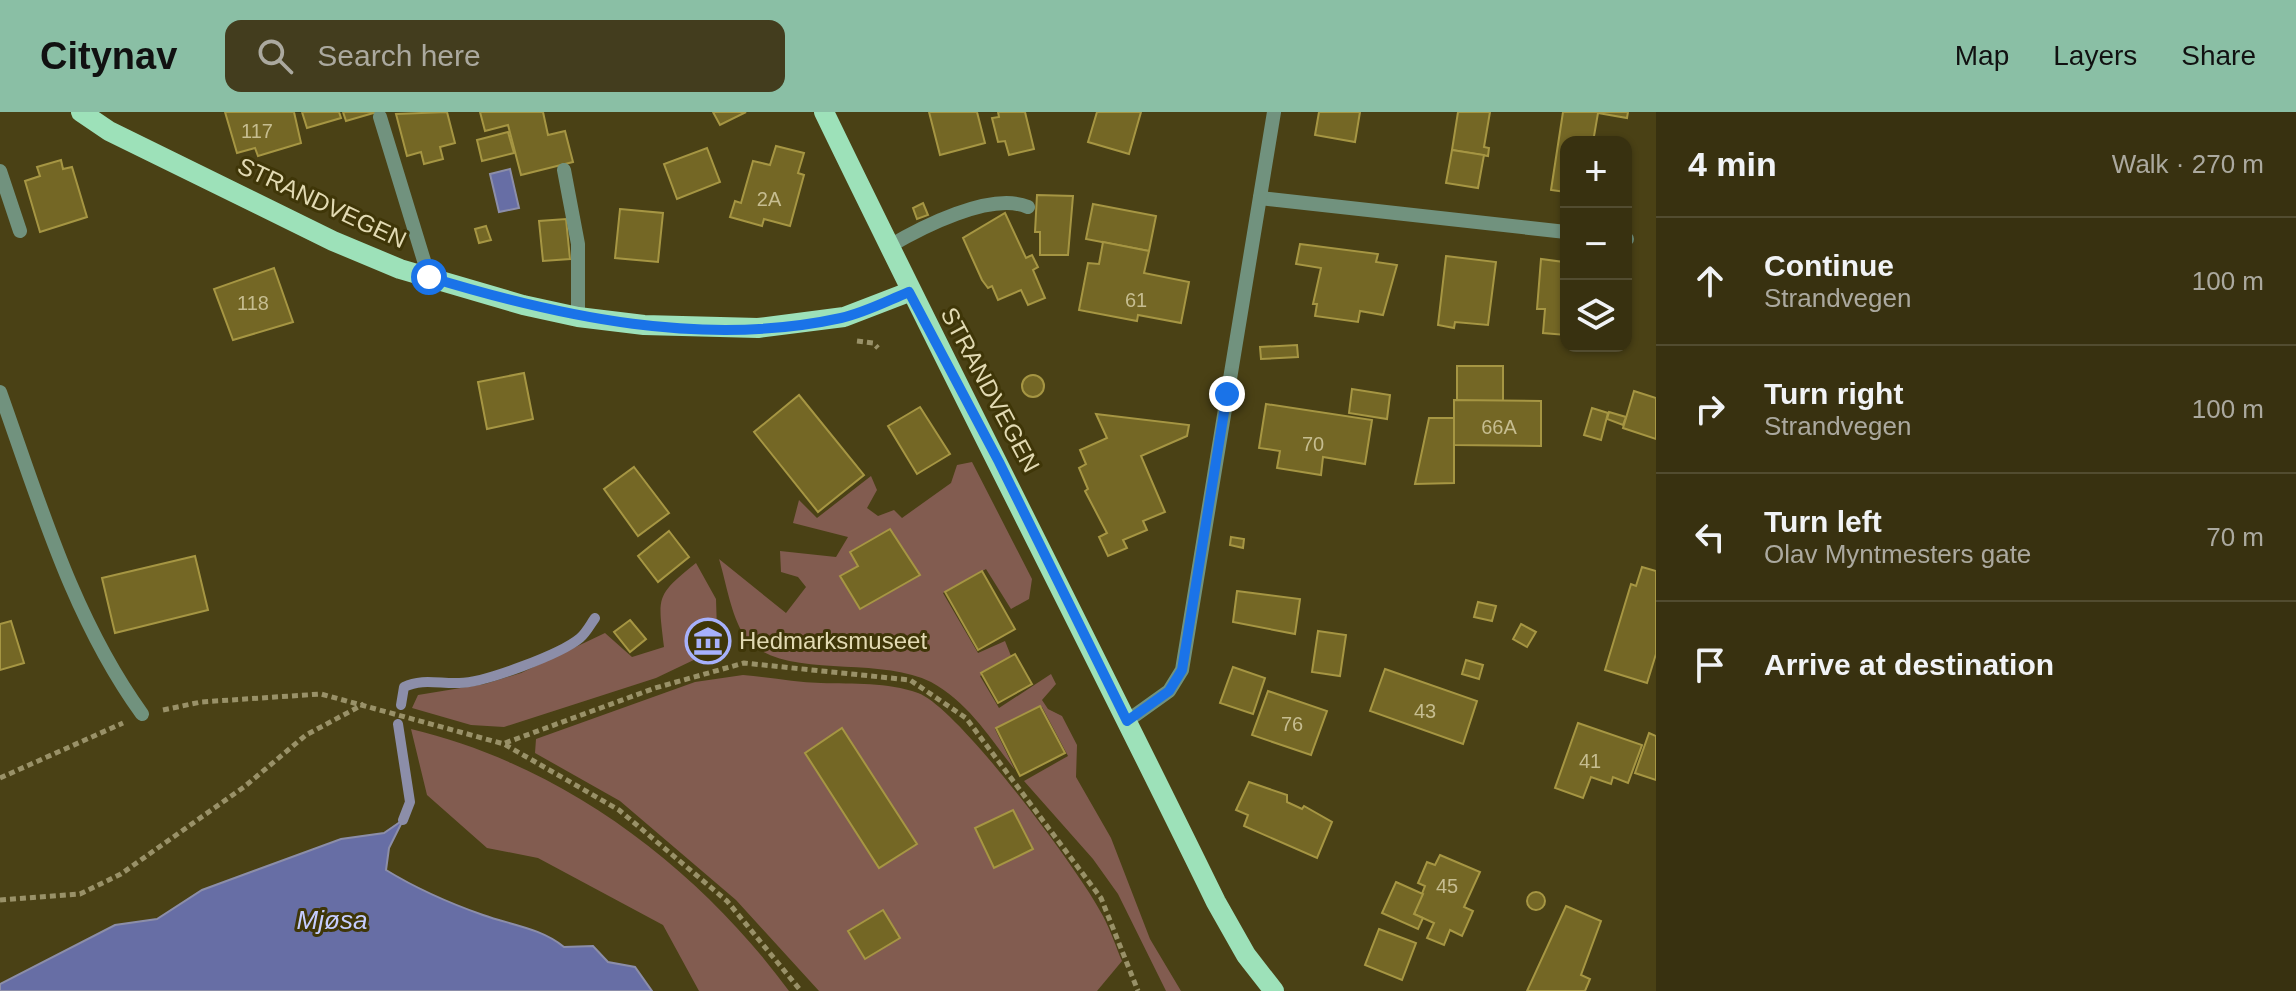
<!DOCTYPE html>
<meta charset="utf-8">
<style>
body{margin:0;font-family:Arial,sans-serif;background:#433d1e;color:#f1f3f6}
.controls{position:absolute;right:24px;top:24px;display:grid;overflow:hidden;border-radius:16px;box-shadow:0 2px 6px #0004}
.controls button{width:72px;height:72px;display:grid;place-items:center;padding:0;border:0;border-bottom:2px solid #524c30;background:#383110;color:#f1f3f6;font:40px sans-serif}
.stop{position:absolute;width:24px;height:24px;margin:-18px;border:6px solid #1a73e8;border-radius:50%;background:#fff}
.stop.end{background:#1a73e8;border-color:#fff;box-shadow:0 2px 8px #0008}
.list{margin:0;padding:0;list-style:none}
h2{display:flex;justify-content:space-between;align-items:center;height:104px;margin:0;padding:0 32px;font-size:34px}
h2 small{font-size:26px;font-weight:400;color:#aba99f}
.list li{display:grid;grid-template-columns:52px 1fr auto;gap:24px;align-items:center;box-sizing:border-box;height:128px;padding:0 32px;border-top:2px solid #524c30}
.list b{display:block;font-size:30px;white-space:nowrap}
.list p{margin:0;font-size:26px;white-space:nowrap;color:#aba99f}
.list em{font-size:26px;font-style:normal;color:#aba99f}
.icon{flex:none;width:44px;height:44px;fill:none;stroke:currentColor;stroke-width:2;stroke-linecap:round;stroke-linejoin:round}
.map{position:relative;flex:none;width:1656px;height:879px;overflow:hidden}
header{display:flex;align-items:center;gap:48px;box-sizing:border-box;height:112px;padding:0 40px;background:#8abfa5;color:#111}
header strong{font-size:38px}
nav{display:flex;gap:44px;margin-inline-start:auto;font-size:28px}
.search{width:560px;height:72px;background:#433d1e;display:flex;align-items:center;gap:20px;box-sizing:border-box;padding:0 28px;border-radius:16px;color:#aba99f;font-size:30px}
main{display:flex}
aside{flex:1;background:#383110}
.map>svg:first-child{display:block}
.green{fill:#825c50}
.water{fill:#676ea5;stroke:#8c8ea9;stroke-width:2}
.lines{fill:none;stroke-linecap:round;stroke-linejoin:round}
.stream{stroke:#8c8ea9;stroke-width:10}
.building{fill:#746725;stroke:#a69643;stroke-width:2}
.path{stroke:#999168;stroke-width:5;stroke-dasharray:6 4;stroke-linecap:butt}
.minor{stroke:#71927e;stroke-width:14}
.major{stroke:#9de1b9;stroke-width:20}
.route{stroke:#1a73e8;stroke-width:10}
.labels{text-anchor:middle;stroke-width:6;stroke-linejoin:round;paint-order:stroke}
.number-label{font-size:20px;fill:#c6bd90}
.street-label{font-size:24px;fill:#e2dab3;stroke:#3f3608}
.poi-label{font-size:24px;fill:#e2dab3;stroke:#3f3608;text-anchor:start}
.water-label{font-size:26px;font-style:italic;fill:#c5cdff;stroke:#3f3608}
</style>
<header>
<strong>Citynav</strong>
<div class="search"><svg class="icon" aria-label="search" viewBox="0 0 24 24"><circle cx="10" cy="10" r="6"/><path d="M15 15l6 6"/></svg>Search here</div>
<nav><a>Map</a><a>Layers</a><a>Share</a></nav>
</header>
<main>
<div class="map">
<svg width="1656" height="879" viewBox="0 0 1656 879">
<rect width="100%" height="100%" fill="#4a4115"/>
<g class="green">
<path d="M 972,350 L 1032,467 L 1029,487 L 1011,497 L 986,457 L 943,481 L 978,541 L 1005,529 L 1011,544 L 980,564 L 999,596 L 1051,562 L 1056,572 L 1042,588 L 1048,597 L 1062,604 L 1077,633 L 1076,665 L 1111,726 L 1150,827 L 1181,879 L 1166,879 L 1118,782 L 1093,747 L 1024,669 L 1068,644 L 1042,595 L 995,617 L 1015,658 C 990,626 968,590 931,570 C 877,542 776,570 744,523 C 731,503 726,470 719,447 L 786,501 L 806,475 L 798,465 L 781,460 L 780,439 L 836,445 L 848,425 L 793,411 L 799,388 L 817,406 L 871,364 L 877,378 L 867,396 L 878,404 L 894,398 L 902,406 L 951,371 L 957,353 Z"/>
<path d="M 696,451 L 716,487 L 717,519 L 700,545 L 656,566 L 504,615 L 471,613 L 412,596 L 418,583 L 485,572 L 521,561 L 605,521 L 632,545 L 664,535 C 658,484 655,484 696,451 Z"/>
<path d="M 743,563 C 769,565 795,570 821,571 C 854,572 887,570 918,581 C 958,595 1082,762 1103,804 C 1111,819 1116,835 1122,849 L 1097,879 L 819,879 L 736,788 L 620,689 L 535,641 L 536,627 L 695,570 Z"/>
<path d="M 411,617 C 563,653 698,755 789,879 L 699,879 L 663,813 L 538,746 L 487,736 L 427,683 Z"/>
</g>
<g class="water">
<polygon points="510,57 519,96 499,100 490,62"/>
<path d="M 403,708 L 389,736 L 386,758 C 417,777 449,791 483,803 C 511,813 541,816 564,835 L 593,834 L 608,850 L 635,855 L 652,879 L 0,879 L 0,872 L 115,813 L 157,807 L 202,778 L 341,727 L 384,721 Z"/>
</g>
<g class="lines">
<g class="stream">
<path d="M 401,593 L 404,575 C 422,566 440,572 459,571 C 484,571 561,542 580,526 C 586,521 590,513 595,506"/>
<polyline points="398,612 410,690 403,708"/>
</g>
</g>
<g class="building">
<polygon points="225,0 294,0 301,31 258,44 255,36 237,41"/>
<polygon points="302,0 339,0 341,6 307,16"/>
<polygon points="343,0 377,0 346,9"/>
<polygon points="447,0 455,31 440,35 443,47 424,52 421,40 407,44 396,2"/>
<polygon points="480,0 543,0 548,23 565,19 573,50 521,63 508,13 485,19"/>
<polygon points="713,0 746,0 720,13"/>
<polygon points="929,0 977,0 985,31 940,43"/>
<polygon points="998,0 1025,0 1034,37 1009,43 1005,29 998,30 992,6 999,5"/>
<polygon points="1097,0 1141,0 1129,42 1088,30"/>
<polygon points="1319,0 1360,0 1355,30 1315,23"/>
<polygon points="1458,0 1490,0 1484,35 1489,36 1488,44 1452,38"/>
<polygon points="1563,0 1628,0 1627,6 1598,1 1593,30 1566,30 1566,80 1551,78"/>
<polygon points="508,20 514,41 482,49 477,28"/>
<polygon points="776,34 804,41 798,61 804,63 790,114 764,107 762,114 730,105 735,89 741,91 753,49 770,53"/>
<polygon points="707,36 720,70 677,87 664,52"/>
<polygon points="1452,38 1484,43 1478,76 1446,71"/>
<polygon points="61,48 63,57 72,55 87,105 40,120 25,69 40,64 37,55"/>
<polygon points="1037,83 1073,84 1068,143 1040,143 1040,120 1035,120"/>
<polygon points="923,91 928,103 917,107 913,96"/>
<polygon points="1093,92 1156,104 1149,139 1086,127"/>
<polygon points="620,97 663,101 658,150 615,146"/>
<polygon points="1005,101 1026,146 1032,143 1038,155 1033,158 1045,186 1028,193 1021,178 998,188 992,174 988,176 982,168 963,126"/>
<polygon points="566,107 570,147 543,149 539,109"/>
<polygon points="486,114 491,128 479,131 475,117"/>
<polygon points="1103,130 1149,139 1144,161 1189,170 1181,211 1138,203 1137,209 1079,198 1088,151 1099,152"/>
<polygon points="1300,132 1378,142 1376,150 1397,153 1383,203 1360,199 1358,210 1315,204 1317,192 1313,192 1321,156 1296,152"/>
<polygon points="1446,144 1496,150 1488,213 1455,210 1454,216 1438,213"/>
<polygon points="1564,146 1566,223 1543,221 1545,197 1537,197 1541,147 1564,150"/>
<polygon points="274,156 293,210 233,228 214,177"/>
<polygon points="1297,233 1298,245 1261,247 1260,235"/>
<rect x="1457" y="254" width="46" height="35"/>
<polygon points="524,261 533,307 487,317 478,270"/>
<circle cx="1033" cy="274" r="11"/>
<polygon points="1352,277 1390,283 1387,307 1349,301"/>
<polygon points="1634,279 1656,286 1656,327 1623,316"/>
<polygon points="799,283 864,363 818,400 754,320"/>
<polygon points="1454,288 1541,289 1541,334 1454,333"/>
<polygon points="1266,292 1372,308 1365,352 1323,345 1321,363 1277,356 1280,339 1259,336"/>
<polygon points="920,295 950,342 917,362 888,314"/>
<polygon points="1592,296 1608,301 1601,328 1584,323"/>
<polygon points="1609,300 1626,305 1623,313 1607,307"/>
<polygon points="1096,302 1189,313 1187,324 1141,344 1165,400 1143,409 1147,418 1123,428 1127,436 1108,444 1099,425 1107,421 1085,379 1088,377 1079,356 1086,352 1080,338 1107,326"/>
<polygon points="1429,306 1454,306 1454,371 1415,372"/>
<polygon points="634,355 669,401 638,424 604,377"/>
<polygon points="890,417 920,463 860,497 840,464 858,454 850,440"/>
<polygon points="669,419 689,445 658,470 638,444"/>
<polygon points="1231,425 1244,427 1243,436 1230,433"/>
<polygon points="195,444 208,498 115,521 102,466"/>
<polygon points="1642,455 1656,459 1656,542 1647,571 1605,558 1631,472 1636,474"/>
<polygon points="982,459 1015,517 978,538 945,480"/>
<polygon points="1237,479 1300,487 1295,522 1233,510"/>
<polygon points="1478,490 1496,494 1492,509 1474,505"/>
<polygon points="630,508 646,527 630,540 614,520"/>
<polygon points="11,509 24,551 0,558 0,512"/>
<polygon points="1521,512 1536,520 1527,535 1513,527"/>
<polygon points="1318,519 1346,523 1340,564 1312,560"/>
<polygon points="1015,542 1032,572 998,591 981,561"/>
<polygon points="1466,548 1483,553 1479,567 1462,562"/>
<polygon points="1233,555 1265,566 1253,602 1220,591"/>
<polygon points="1385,557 1477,589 1463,632 1370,599"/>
<polygon points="1268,579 1327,599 1311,643 1252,623"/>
<polygon points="1040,594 1065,641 1020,664 996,616"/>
<polygon points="1578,611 1642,633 1628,671 1613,665 1611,672 1591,665 1583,686 1555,676"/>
<polygon points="842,616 917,732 879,756 805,641"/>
<polygon points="1649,621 1656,624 1656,668 1635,661"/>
<polygon points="1249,670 1287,683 1287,690 1302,697 1304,694 1332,710 1317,746 1244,714 1248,703 1236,698"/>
<polygon points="1013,698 1033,737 994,756 975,716"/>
<polygon points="1440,743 1480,760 1464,795 1473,799 1462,824 1450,818 1444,833 1427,826 1434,811 1414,802 1425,774 1418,771 1427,750 1435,753"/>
<polygon points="1396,770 1423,782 1414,802 1423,806 1418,817 1382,801"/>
<circle cx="1536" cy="789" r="9"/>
<polygon points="1566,794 1601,809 1581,863 1590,867 1585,879 1527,879"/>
<polygon points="883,798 900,826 865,847 848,819"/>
<polygon points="1379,817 1416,831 1402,868 1365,853"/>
</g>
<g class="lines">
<g class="path">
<polyline points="857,229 873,231 878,236"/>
<polyline points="163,598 201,590 321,582 504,632 619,698 727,789 801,879"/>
<polyline points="505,631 655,576 744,551 910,568 966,606 1101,786 1138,879"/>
<polyline points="0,666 123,611"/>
<polyline points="0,788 80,782 121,762 244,675 306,623 364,592"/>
</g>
<g class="minor">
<polyline points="380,5 429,165"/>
<polyline points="564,58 578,132 578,205"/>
<polyline points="0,59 20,119"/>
<polyline points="1260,86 1566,120"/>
<polyline points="1626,127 1627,127"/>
<path d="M 888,135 C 920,116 991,79 1028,95"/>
<path d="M 0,280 C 39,389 73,507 142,602"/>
<polyline points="1127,609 1169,579 1182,558 1274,0"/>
</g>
<g class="major">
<polyline points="81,0 109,19 333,129 400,157 523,193 578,205 644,213 758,216 844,205 909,180"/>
<path d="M 824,0 C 952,265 1087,526 1216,790 L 1246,843 L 1274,879"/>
</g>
</g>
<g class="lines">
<path class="route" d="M 429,165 C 560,205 704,236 841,206 C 864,201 887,189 909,180 L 999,350 L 1127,609 L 1169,579 L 1182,558 L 1227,282"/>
</g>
<defs>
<g id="museum-ring" transform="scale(2.3)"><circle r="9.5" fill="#3f3608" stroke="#a7b1fc" stroke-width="1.5"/><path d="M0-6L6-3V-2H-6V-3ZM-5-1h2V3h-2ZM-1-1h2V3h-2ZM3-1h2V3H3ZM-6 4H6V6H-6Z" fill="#a7b1fc"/></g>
</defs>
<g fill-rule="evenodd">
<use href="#museum-ring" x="708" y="529"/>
</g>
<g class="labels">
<g class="number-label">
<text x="257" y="26">117</text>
<text x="769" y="94">2A</text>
<text x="1136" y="195">61</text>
<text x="253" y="198">118</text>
<text x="1499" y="322">66A</text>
<text x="1313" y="339">70</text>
<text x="1425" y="606">43</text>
<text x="1292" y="619">76</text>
<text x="1590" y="656">41</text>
<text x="1447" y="781">45</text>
</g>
<g class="street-label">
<text transform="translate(322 91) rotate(25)" y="8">STRANDVEGEN</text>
<text transform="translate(990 278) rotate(62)" y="8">STRANDVEGEN</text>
</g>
<g class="poi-label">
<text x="739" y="537">Hedmarksmuseet</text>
</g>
<g class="water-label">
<text x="332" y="817">Mjøsa</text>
</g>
</g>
</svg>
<div class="controls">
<button>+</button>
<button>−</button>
<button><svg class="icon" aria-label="layers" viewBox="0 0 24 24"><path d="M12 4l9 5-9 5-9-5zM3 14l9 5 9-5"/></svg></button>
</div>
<div class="stop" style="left:429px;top:165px"></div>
<div class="stop end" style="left:1227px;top:282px"></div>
</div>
<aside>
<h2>4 min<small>Walk · 270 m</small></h2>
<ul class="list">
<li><svg class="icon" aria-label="ahead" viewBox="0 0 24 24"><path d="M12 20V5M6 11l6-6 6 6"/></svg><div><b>Continue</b><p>Strandvegen</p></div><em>100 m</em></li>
<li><svg class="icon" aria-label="right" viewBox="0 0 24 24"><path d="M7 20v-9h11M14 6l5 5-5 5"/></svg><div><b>Turn right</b><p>Strandvegen</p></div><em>100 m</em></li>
<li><svg class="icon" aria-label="left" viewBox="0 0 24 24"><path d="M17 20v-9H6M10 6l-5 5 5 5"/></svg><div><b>Turn left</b><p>Olav Myntmesters gate</p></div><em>70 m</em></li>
<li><svg class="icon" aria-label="arrive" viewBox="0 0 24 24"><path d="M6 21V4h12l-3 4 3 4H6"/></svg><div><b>Arrive at destination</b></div></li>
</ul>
</aside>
</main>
